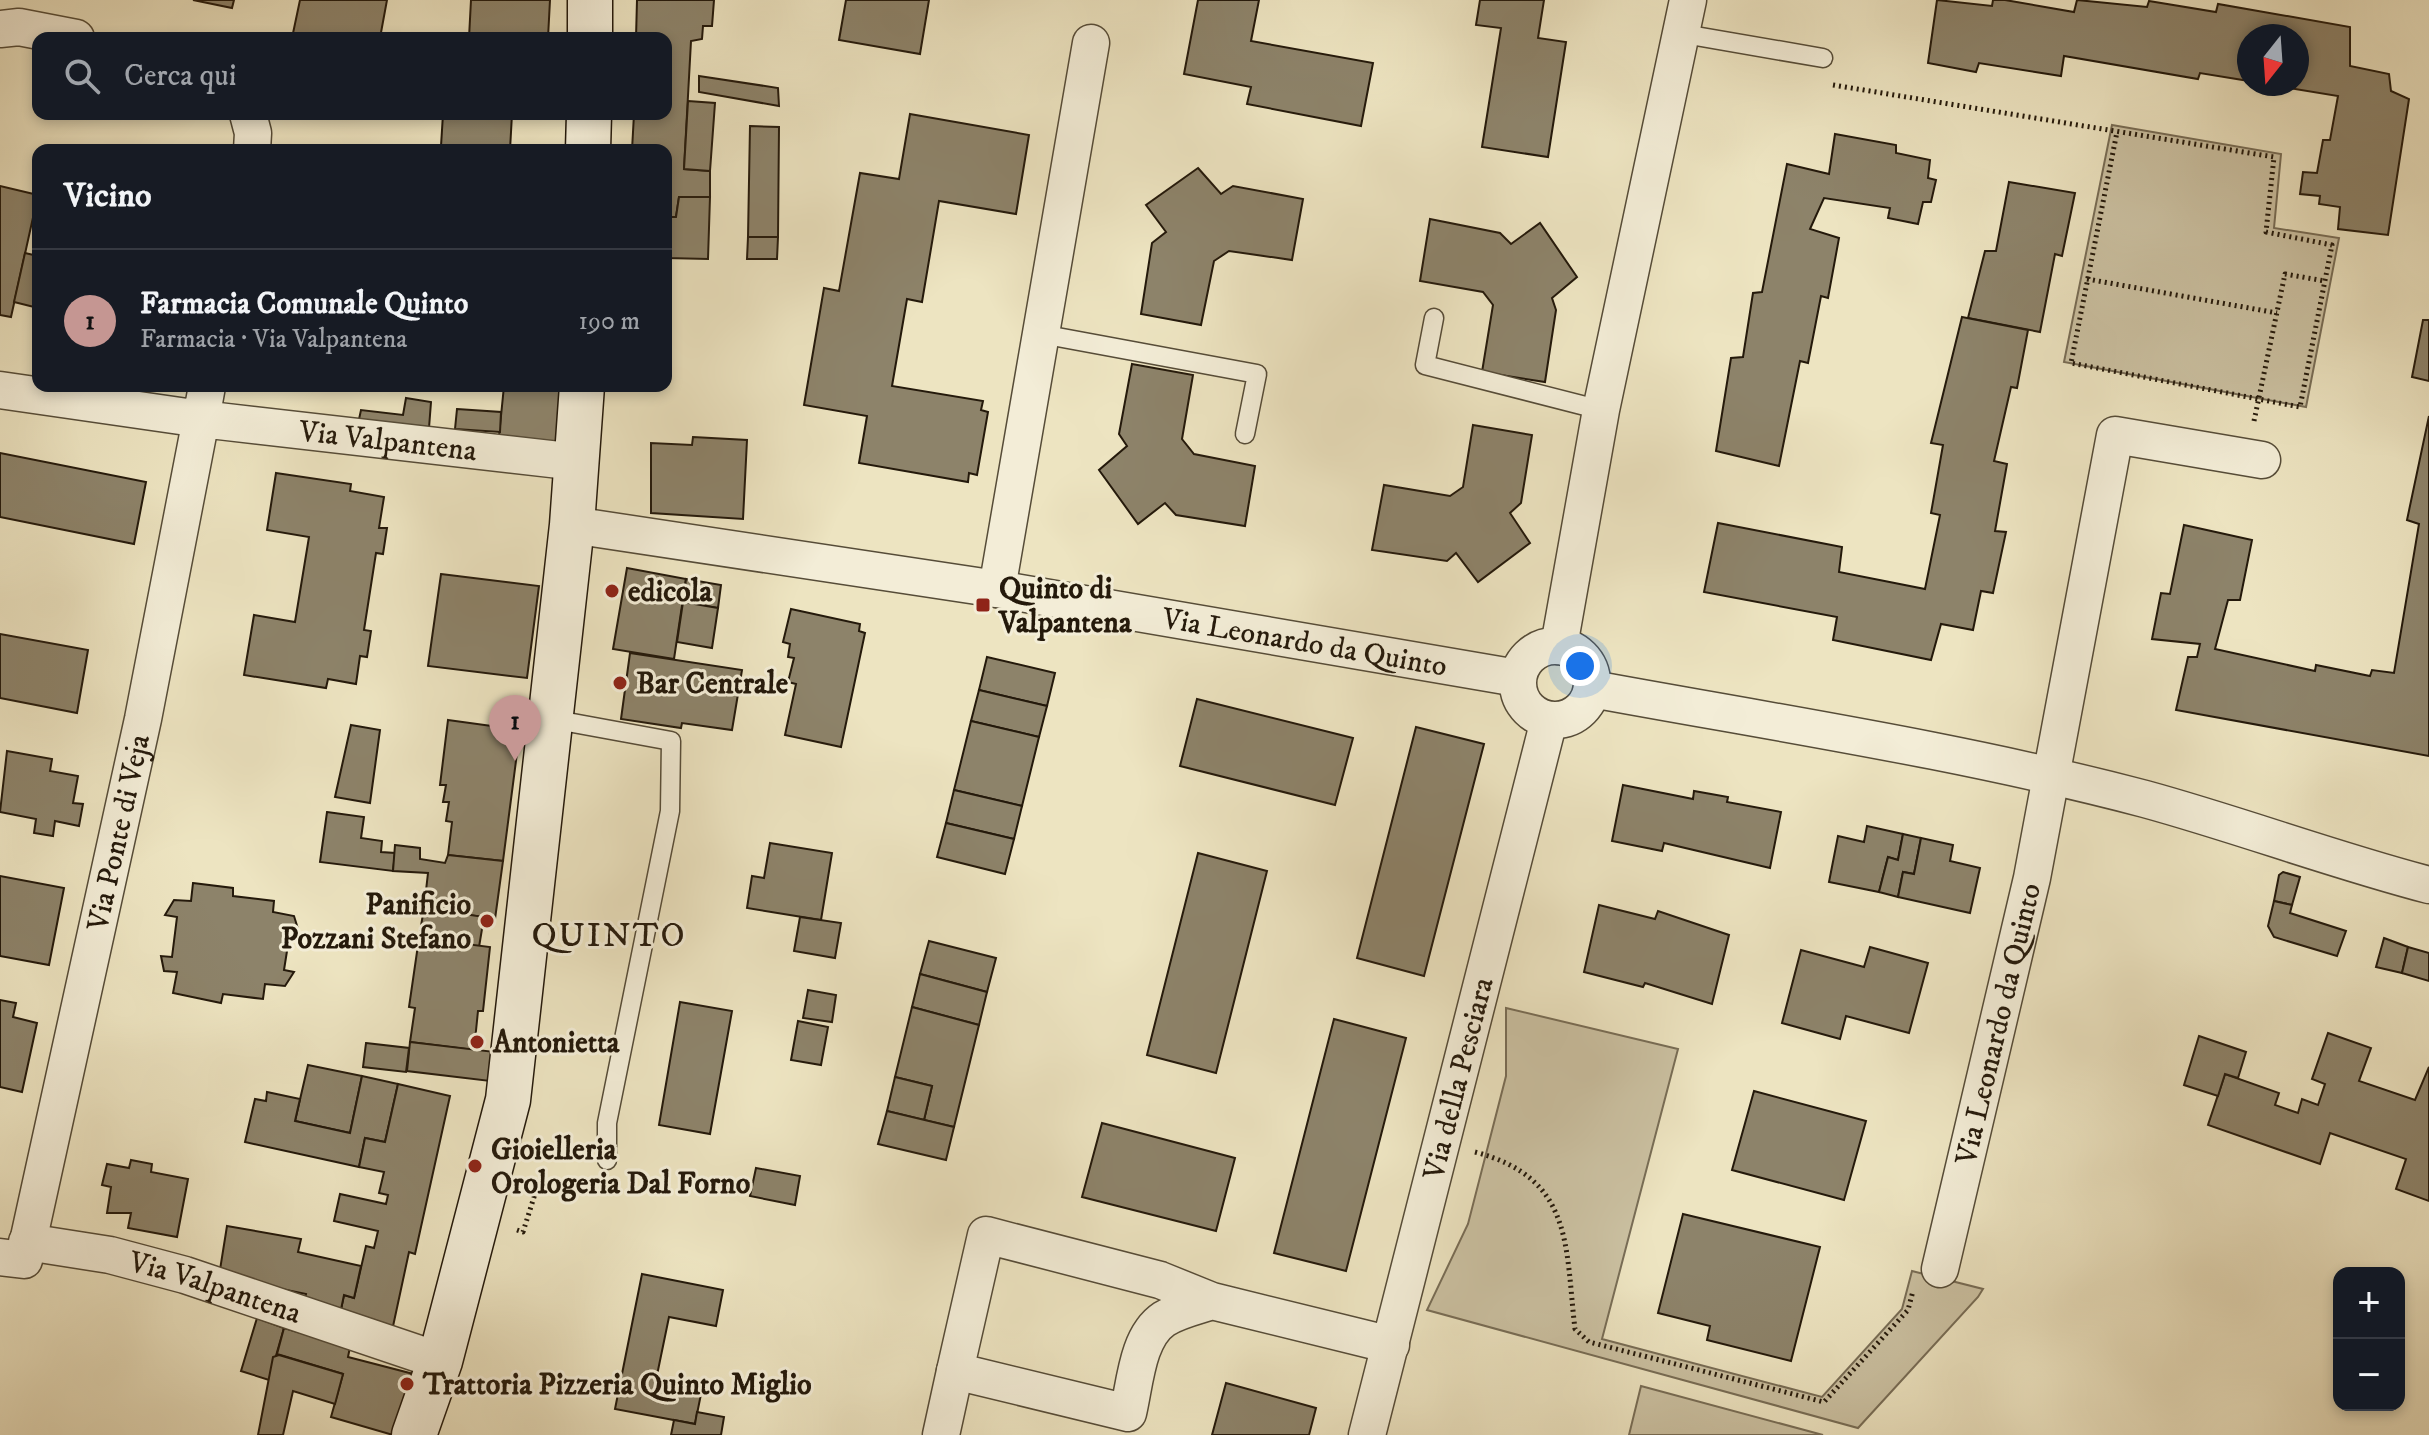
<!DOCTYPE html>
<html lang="it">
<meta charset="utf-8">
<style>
body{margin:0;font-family:"IM FELL DW Pica",serif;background:#242831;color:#f1f3f6}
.controls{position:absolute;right:24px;bottom:24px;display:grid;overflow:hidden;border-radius:16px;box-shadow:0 4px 12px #0003}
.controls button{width:72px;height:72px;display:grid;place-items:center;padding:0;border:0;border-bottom:2px solid #363941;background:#171b24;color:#f1f3f6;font:40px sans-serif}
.compass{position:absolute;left:2237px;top:24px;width:72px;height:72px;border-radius:50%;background:#171b24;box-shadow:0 4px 12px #0003;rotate:197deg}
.you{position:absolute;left:1580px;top:666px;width:28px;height:28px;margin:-20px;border:6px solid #fff;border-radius:50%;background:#1a73e8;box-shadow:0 0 0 12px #1a73e833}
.badge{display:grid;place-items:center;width:52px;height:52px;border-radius:50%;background:#c59692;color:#111;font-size:26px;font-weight:700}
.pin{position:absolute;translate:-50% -66px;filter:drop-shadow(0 2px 4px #0008)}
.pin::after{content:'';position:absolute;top:42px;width:28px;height:24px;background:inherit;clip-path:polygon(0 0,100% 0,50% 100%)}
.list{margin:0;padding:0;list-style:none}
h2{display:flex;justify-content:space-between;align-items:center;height:104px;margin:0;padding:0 32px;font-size:34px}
h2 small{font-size:26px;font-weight:400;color:#9ea1a6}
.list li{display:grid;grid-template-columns:52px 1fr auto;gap:24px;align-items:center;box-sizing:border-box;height:144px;padding:0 32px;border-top:2px solid #363941}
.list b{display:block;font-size:30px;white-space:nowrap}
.list p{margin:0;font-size:26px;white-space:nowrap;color:#9ea1a6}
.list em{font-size:26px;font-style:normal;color:#9ea1a6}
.icon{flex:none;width:44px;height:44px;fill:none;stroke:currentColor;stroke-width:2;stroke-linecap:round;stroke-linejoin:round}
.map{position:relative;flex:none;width:2429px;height:1435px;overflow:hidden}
.search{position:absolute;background:#171b24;box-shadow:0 4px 12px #0003;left:32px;top:32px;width:640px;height:88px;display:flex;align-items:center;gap:20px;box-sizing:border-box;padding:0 28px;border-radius:16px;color:#9ea1a6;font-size:30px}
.panel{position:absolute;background:#171b24;box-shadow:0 4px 12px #0003;left:32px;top:144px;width:640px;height:248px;border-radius:16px}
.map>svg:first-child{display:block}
.green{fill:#cbc1a2;stroke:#786d56;stroke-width:2}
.building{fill:#8d836a;stroke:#24190b;stroke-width:2}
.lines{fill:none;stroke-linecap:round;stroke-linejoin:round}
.lane-casing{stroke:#564c38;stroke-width:21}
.street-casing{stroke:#564c38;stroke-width:39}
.secondary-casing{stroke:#24190b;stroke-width:47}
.path{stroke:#24190b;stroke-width:5;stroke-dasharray:2 4;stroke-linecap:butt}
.lane{stroke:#f3edd7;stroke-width:18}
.street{stroke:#f3edd7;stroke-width:36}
.secondary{stroke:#f3edd7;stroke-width:44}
.poi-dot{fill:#8f2418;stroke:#f3edd7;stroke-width:3}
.labels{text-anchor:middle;stroke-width:6;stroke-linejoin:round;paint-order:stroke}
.street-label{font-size:30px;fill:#24190b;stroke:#f3edd7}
.poi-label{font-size:30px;font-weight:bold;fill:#24190b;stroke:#f3edd7;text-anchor:start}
.quarter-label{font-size:34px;letter-spacing:2px;fill:#24190b;stroke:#f3edd7}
</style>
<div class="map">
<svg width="2429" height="1435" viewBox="0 0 2429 1435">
<rect width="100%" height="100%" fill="#ede4c1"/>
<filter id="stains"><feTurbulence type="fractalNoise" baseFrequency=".0025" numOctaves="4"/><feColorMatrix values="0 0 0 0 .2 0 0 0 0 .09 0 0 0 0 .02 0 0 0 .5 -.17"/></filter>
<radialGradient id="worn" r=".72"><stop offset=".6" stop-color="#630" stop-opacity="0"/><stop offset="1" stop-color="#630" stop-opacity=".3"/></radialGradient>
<g class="green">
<polygon points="2112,125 2281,154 2274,228 2339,238 2306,407 2064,362"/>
<polygon points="1506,1008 1678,1049 1602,1339 1822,1397 1902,1309 1912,1271 1983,1289 1978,1297 1858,1428 1427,1310 1468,1224 1506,1076"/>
<polygon points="1641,1386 1823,1435 1629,1435"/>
</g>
<g class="building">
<polygon points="193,0 234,0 232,8"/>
<polygon points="300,0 387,0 380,38 292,38"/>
<polygon points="471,0 550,0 548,38 469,38"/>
<polygon points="637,0 714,0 712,26 703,26 702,39 691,41 684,169 710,171 710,197 679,197 676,217 666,217 666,150 632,150 634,114 666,114 666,38 636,38"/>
<polygon points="846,0 929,0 920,54 839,40"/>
<polygon points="1198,0 1259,0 1251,41 1373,63 1361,126 1247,104 1251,87 1184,74"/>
<polygon points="1480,0 1544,0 1538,38 1566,42 1548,157 1482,147 1501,28 1476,25"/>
<polygon points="1937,0 1992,6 1993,0 2005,0 2074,12 2077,0 2147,7 2149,1 2216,12 2218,4 2350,27 2350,66 2389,74 2391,91 2409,99 2388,235 2338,229 2340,207 2319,204 2320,196 2300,194 2303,172 2317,173 2323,140 2330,140 2338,96 2265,84 2297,84 2297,36 2249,36 2249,81 2200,73 2198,79 2064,56 2061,76 1979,63 1976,72 1928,63"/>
<polygon points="699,76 778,88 779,106 699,92"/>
<polygon points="688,101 715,103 710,171 684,169"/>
<polygon points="443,114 512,114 510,150 441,146"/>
<polygon points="910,114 1029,135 1016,214 939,201 922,302 907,299 892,386 983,401 981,410 988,412 977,475 969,473 968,482 859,463 867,416 804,405 824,288 839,291 860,173 899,179"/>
<polygon points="750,126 779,127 778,237 748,237"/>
<polygon points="1835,134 1896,145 1896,153 1930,160 1928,178 1936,180 1931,202 1923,202 1918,224 1888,218 1890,208 1824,198 1810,229 1839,238 1828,298 1821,296 1808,363 1800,361 1779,466 1716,451 1731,358 1743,357 1753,293 1762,292 1787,164 1829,174"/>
<polygon points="1198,168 1221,194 1233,186 1303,199 1292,260 1229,251 1214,261 1201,325 1141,314 1152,243 1166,232 1146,205"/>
<polygon points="2009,182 2075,193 2062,256 2055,254 2040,332 1968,318 1985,251 1996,251"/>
<polygon points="0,186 38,195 11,317 0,315"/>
<polygon points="679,197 710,197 708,259 666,258 666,217 676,217"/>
<polygon points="1430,219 1500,233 1511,244 1540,223 1577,277 1552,298 1556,310 1545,382 1482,372 1493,305 1483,292 1420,281"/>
<polygon points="748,237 778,237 777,259 747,259"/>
<polygon points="25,253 38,256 38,308 14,302"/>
<polygon points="1962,317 2028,330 2017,388 2011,387 1994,461 2007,464 1995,531 2006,532 1993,593 1981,591 1973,630 1941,624 1931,660 1833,640 1837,617 1704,592 1718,523 1842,547 1839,572 1925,589 1940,515 1931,513 1943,445 1931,443"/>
<polygon points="2423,320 2429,320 2429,381 2412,377"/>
<polygon points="1132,364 1193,375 1182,439 1194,454 1255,466 1245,526 1176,515 1165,503 1138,524 1099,470 1127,446 1119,434"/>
<polygon points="504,386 569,386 561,444 499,436"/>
<polygon points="406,398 431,402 428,441 356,433 361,410 403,415"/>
<polygon points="457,409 501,412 500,432 455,429"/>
<polygon points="2429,416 2429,756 2176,710 2188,657 2197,657 2200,644 2152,639 2161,593 2170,594 2184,525 2252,540 2240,600 2228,600 2215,649 2315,671 2316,665 2370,676 2372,670 2394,673 2419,524 2407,520"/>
<polygon points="1473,425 1532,435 1521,503 1510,513 1530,543 1478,582 1456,553 1447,561 1372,550 1384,485 1450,496 1463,487"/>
<polygon points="693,437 747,440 743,519 651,513 651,443 692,445"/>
<polygon points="0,453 146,482 134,544 0,517"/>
<polygon points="276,473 351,484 350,491 384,497 379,528 387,528 383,554 376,553 364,630 371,631 367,657 360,656 356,684 328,679 326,688 244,675 254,615 295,622 309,537 267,530"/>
<polygon points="627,568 686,579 674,659 613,649"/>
<polygon points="441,574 539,586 527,678 428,666"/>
<polygon points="686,579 721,585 718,608 683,602"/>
<polygon points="683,602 718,608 712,648 677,642"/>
<polygon points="791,609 860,624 859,631 865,633 841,747 785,735 796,684 788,682 794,658 788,657 790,644 783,642"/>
<polygon points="0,634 88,650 77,713 0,698"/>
<polygon points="630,653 742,670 732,730 682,723 681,728 621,719"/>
<polygon points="987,657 1055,673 1047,706 979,690"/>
<polygon points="979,690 1047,706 1039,737 971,721"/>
<polygon points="1197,699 1353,738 1335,805 1180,766"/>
<polygon points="448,720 520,730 503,861 448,855 452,822 446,821 449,802 443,802 446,785 440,785"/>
<polygon points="971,721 1039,737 1022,806 954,790"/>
<polygon points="351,725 380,730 370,803 335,797"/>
<polygon points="1416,727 1484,744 1424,976 1357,958"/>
<polygon points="7,751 52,759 50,771 78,776 73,803 83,804 79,826 55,821 53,836 34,833 36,819 0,812"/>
<polygon points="1623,785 1693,799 1694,791 1728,797 1727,802 1781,812 1770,868 1664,843 1662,851 1612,841"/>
<polygon points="954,790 1022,806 1014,839 946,823"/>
<polygon points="327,812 364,817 361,838 382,841 381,852 395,853 393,871 320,862"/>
<polygon points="946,823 1014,839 1005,874 937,857"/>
<polygon points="1867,826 1903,834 1898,860 1888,857 1879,892 1829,882 1838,836 1864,842"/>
<polygon points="1903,834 1921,838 1914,874 1903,872 1898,897 1879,892 1888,857 1898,860"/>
<polygon points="1921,838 1953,845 1950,861 1980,868 1970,913 1898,897 1903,872 1914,874"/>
<polygon points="770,843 832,853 821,920 747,908 752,876 764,878"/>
<polygon points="395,845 420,848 420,859 445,863 448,855 503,861 495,919 424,908 428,873 393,871"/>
<polygon points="1198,853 1267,871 1216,1073 1147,1055"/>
<polygon points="2283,872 2300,877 2292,905 2274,901 2279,875"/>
<polygon points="0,876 64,888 49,965 0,956"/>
<polygon points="193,883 233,888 233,896 274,901 273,912 294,916 299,932 290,932 284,970 294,972 285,986 265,984 263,999 223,994 221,1003 173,993 177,972 164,971 161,956 172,957 177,917 165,915 174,900 191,901"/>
<polygon points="2274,901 2292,905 2290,913 2346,931 2337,956 2274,937 2268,926"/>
<polygon points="1599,905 1655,919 1658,911 1729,935 1712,1004 1645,983 1643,987 1584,972"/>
<polygon points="424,908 484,917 479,947 419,938"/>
<polygon points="800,917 841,923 835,958 794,951"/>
<polygon points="419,938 490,947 483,1011 478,1011 474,1050 410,1042 415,1008 409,1007"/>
<polygon points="2384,938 2408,947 2402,973 2376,967"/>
<polygon points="929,941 996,958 987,992 920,974"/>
<polygon points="1870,947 1928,963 1909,1033 1846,1016 1840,1039 1782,1023 1801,950 1864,967"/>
<polygon points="2408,947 2429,953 2429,981 2402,973"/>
<polygon points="920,974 987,992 979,1025 912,1007"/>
<polygon points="808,990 836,995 832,1022 803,1018"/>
<polygon points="0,1000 16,1003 13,1017 37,1023 22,1092 0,1087"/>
<polygon points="680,1002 732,1011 710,1134 659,1125"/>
<polygon points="912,1007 979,1025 954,1127 924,1120 932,1086 895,1077"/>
<polygon points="1334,1019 1406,1038 1346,1271 1274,1253"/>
<polygon points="798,1021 828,1027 821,1065 791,1060"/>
<polygon points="2328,1033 2371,1048 2359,1081 2415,1100 2429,1067 2429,1201 2396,1189 2406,1159 2330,1133 2320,1164 2208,1125 2225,1074 2279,1093 2275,1105 2298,1113 2302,1099 2318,1105 2325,1084 2312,1079"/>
<polygon points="2199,1036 2246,1052 2238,1078 2225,1074 2218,1096 2184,1085"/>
<polygon points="410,1042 495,1052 490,1081 407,1071"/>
<polygon points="366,1043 409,1048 406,1072 363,1067"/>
<polygon points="308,1065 362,1076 350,1133 295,1121"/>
<polygon points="362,1076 398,1084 385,1142 365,1138 359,1167 245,1142 255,1099 266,1101 267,1092 300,1099 295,1121 350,1133"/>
<polygon points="895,1077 932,1086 924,1120 887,1111"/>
<polygon points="398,1084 450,1096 415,1254 409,1252 392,1331 339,1319 344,1295 354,1298 366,1246 374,1248 378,1231 334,1221 340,1194 386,1204 388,1195 379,1193 384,1172 359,1167 365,1138 385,1142"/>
<polygon points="1754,1091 1866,1121 1844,1200 1732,1170"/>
<polygon points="887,1111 954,1127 946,1160 878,1144"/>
<polygon points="1102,1123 1235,1158 1216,1231 1082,1197"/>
<polygon points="131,1160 152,1164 151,1172 188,1179 177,1237 128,1228 131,1213 107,1213 111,1187 102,1185 107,1164 129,1168"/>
<polygon points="756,1168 800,1176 795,1205 750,1196"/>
<polygon points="1683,1214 1820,1247 1791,1361 1707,1340 1710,1326 1658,1313"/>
<polygon points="227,1226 301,1239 298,1252 361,1266 354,1298 344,1295 339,1319 302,1311 306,1294 219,1276"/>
<polygon points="642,1274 723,1290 716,1326 669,1317 656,1380 702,1389 695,1424 615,1409"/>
<polygon points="257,1318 284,1328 269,1380 241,1371"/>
<polygon points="284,1328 350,1347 348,1357 425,1377 393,1435 331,1417 343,1374 277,1354"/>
<polygon points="279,1355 343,1374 335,1404 293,1391 283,1435 258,1435 273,1357"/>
<polygon points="1226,1383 1316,1408 1309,1435 1212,1435"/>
<polygon points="697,1412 724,1417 721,1435 671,1435 674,1420 695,1424"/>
</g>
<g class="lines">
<g class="lane-casing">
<g id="lane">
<polyline points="1684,34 1823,58"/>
<polyline points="1434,318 1425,365 1601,410"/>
<polyline points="1041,334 1257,374 1245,434"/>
<polyline points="551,719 671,741 670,811 607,1123 607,1160"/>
</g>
</g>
<g class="street-casing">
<g id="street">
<polyline points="0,29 19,27 76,38"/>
<polyline points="248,114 253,133 252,150"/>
<polyline points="0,390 201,419 207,386"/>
<path id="s1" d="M 572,525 L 997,589 L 1517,678"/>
<polyline points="997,589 1091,43"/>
<circle cx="1555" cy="683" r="37"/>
<polyline points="1559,646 1601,410 1688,0"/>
<path d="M 1592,689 C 1777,723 1963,751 2145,799 C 2240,825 2333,860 2429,885"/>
<path id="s2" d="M 27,1242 L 110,1255 L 185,1275 L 440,1361"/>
<path id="s3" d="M 0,1257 L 24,1260 L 143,719 L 201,419 L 577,462"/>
<path id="s4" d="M 1940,1269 L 2032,878 L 2115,435 L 2262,460"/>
<path d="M 1212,1301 C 1197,1306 1178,1310 1164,1319 C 1137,1337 1135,1384 1128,1413 L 955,1371 L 986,1235 L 1160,1280 L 1212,1301 L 1391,1345"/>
<polyline points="941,1435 955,1371"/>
<path id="s5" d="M 1367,1435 L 1549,720"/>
</g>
</g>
<g class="secondary-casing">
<g id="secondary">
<polyline points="590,38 590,0"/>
<polyline points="588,150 589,114"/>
<polyline points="414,1435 440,1361 508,1100 572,525 582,386"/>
</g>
</g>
<g class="path">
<polyline points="1833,85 2274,157 2266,232 2332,245 2300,407 2071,363 2117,132"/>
<polyline points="2087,279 2277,313"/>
<polyline points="2254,421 2285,274 2325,281"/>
<path d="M 1475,1152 C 1574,1178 1565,1246 1575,1329 L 1589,1342 L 1824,1402 L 1908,1310 L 1913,1291"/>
<polyline points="517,1230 523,1232 540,1178"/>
</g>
<use href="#lane" class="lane"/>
<use href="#street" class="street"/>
<use href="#secondary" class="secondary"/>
</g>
<g class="poi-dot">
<circle cx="612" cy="591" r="8"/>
<rect x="975" y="597" width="16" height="16" rx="4"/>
<circle cx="620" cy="683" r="8"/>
<circle cx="487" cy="921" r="8"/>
<circle cx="477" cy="1042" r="8"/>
<circle cx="475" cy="1166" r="8"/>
<circle cx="407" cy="1384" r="8"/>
</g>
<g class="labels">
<g class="street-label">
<text dy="10" stroke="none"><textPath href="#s3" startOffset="1072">Via Valpantena</textPath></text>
<text dy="10" stroke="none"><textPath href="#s1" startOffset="742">Via Leonardo da Quinto</textPath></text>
<text dy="10" stroke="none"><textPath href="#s3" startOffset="462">Via Ponte di Veja</textPath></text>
<text dy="10" stroke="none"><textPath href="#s4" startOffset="252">Via Leonardo da Quinto</textPath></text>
<text dy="10" stroke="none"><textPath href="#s5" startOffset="368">Via della Pesciara</textPath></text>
<text dy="10" stroke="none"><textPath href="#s2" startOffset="194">Via Valpantena</textPath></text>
</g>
<g class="poi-label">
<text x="999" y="598">Quinto di<tspan x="999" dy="34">Valpantena</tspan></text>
<text x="628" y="601">edicola</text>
<text x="636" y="693">Bar Centrale</text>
<text x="471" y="914" text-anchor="end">Panificio<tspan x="471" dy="34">Pozzani Stefano</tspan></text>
<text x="493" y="1052">Antonietta</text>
<text x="491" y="1159">Gioielleria<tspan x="491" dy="34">Orologeria Dal Forno</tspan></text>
<text x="423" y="1394">Trattoria Pizzeria Quinto Miglio</text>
</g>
<g class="quarter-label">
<text x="609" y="946">QUINTO</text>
</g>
</g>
<rect width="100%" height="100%" filter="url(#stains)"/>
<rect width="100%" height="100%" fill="url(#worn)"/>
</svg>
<div class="controls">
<button>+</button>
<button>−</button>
</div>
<svg class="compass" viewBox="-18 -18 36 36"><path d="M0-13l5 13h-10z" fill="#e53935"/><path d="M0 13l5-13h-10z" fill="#9ea1a6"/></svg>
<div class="you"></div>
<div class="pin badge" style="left:515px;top:761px">1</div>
<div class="search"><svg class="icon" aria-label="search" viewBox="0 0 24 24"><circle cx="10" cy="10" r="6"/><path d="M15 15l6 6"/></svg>Cerca qui</div>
<section class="panel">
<h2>Vicino<small></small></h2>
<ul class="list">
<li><span class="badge">1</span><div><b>Farmacia Comunale Quinto</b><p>Farmacia · Via Valpantena</p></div><em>190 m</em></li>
</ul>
</section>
</div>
